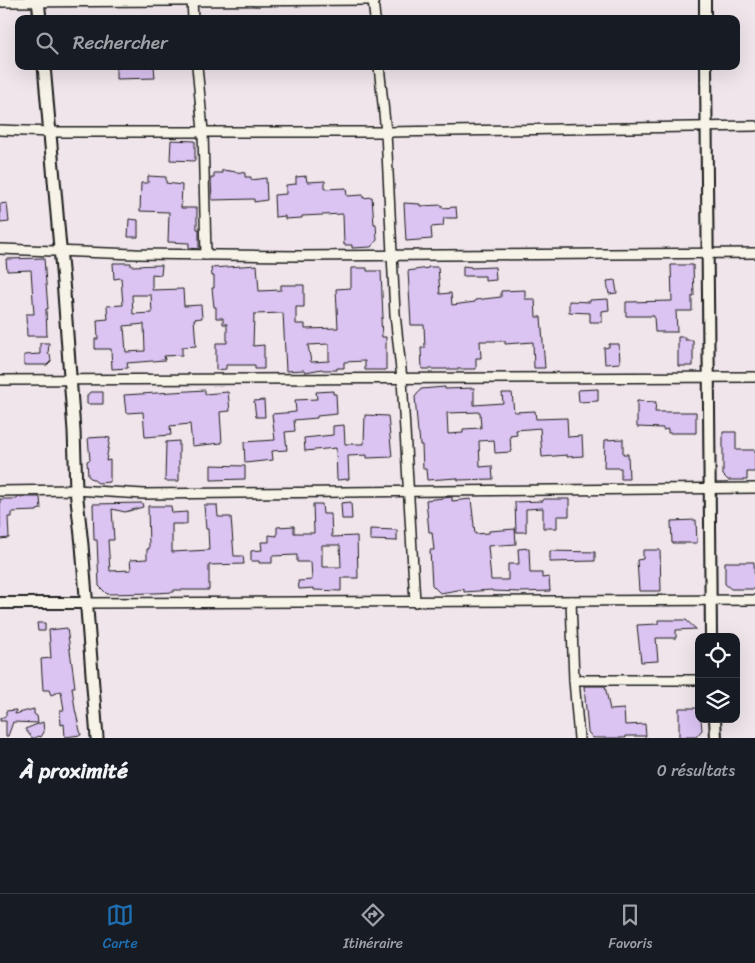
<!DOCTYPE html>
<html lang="fr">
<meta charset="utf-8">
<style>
body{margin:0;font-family:Sriracha,sans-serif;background:#242831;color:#f1f3f6}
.controls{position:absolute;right:15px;bottom:15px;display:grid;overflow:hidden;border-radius:10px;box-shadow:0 5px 20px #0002}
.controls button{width:45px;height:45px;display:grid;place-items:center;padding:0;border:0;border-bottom:1px solid #363941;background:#171b24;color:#f1f3f6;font:25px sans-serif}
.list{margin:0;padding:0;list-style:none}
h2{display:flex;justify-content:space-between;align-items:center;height:65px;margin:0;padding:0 20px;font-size:21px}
h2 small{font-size:16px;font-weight:400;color:#9ea1a6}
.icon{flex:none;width:28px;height:28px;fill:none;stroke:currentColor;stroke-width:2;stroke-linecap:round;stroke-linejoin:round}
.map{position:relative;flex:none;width:755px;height:738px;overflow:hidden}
.search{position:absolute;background:#171b24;box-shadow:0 5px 20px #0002;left:15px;right:15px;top:15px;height:55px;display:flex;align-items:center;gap:12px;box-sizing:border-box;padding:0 18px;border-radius:10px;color:#9ea1a6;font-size:19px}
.sheet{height:155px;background:#171b24}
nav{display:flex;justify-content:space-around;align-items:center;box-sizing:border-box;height:70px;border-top:1px solid #363941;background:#171b24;font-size:14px;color:#9ea1a6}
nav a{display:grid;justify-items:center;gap:2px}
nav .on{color:#1f6fb2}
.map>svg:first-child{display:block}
.building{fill:#dbc3f2;stroke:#1c1c1c;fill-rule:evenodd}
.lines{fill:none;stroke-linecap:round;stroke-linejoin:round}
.minor-casing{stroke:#1c1c1c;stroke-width:12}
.tertiary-casing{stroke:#1c1c1c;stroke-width:14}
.secondary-casing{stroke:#1c1c1c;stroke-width:15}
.minor{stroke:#f7f3e8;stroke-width:9}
.tertiary{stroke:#f7f3e8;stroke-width:10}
.secondary{stroke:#f7f3e8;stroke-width:11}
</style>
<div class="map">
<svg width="755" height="738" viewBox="0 0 755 738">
<rect width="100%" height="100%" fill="#efe5eb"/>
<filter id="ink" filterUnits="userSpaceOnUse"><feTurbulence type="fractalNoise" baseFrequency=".02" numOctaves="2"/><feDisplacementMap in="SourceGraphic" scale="10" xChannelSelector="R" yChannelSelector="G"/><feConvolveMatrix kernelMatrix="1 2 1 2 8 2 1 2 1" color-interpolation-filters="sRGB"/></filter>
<g filter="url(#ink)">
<g class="building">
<polygon points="116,66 154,66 155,78 116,79"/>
<polygon points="171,140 195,141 195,161 170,160"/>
<polygon points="222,170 245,173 245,177 251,177 251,180 266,178 267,200 254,202 254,199 212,200 211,178 214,178 214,173 222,173"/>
<polygon points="148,176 166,177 166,183 182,185 181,208 197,208 197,229 199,229 199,249 189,248 189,243 168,242 169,212 140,211 141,183 148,183"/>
<polygon points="306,176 307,182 325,181 325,189 346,188 347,196 363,195 363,198 372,197 374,224 376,224 377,240 371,247 352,248 352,245 344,245 343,214 302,216 302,218 285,219 285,216 275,217 274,195 286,194 286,185 296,184 296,177"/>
<polygon points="7,203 9,222 0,223 0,204"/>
<polygon points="404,203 420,204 420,206 442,205 442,208 456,207 457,218 444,218 443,226 431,227 432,239 406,241"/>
<polygon points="129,219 138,220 138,237 128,237"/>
<polygon points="44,258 48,309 46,309 47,336 27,336 26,314 34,314 31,270 7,271 6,259"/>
<path d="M 113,263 L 131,263 L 131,266 L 162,265 L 161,275 L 152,274 L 152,290 L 183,289 L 184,306 L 201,305 L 202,318 L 194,319 L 196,346 L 182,347 L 182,355 L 164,356 L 165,360 L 127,363 L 128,368 L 112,369 L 111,349 L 95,349 L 95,339 L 98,339 L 97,320 L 108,319 L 107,306 L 123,305 L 121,278 L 114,279 ZM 132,295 L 151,295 L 152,313 L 133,314 ZM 144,324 L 145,351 L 126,352 L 124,326 Z"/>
<path d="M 257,265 L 259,291 L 281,290 L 281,285 L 304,285 L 304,307 L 296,307 L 296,324 L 305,324 L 305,329 L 338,328 L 336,289 L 351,288 L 351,268 L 367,268 L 367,271 L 381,271 L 383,318 L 381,318 L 382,337 L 386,337 L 386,370 L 365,370 L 365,361 L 344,362 L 344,368 L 337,368 L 337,370 L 323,370 L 322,369 L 305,372 L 304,370 L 286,371 L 283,313 L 254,314 L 253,346 L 264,345 L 264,369 L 255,369 L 255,365 L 226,365 L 226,369 L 216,370 L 216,343 L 227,343 L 227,324 L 223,324 L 223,318 L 216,318 L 216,307 L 214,307 L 212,288 L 214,288 L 214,276 L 212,276 L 211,268 ZM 329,344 L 329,361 L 311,362 L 308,345 Z"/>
<polygon points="671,265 693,265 694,296 692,296 692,311 676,311 677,332 655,332 654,316 626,316 626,302 672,301"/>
<polygon points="463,266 471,267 471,268 495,267 496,280 485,281 485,276 463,276"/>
<polygon points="428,267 438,267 440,294 451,293 452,305 475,302 475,300 501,297 501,291 525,290 525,299 535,299 536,317 541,317 545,368 534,368 533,342 505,344 505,341 480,341 481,358 476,358 476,369 422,369 421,348 425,348 424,325 411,325 408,271 428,268"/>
<polygon points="615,280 617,293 609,294 607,281"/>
<polygon points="608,299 609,310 602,311 602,322 590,322 590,313 569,312 569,301 590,302 590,300"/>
<polygon points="678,337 685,337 685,340 693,340 693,366 678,366"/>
<polygon points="40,343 49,343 48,354 50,354 51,361 47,365 24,365 24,355 40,354"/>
<polygon points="609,344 619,344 620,363 605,364 604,348 609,347"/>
<path d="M 445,387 L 445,389 L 474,388 L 474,405 L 503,403 L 502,393 L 512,393 L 514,412 L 535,411 L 536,419 L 567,418 L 568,437 L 582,436 L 583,456 L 567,457 L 567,455 L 542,457 L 540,428 L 516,430 L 517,435 L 510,436 L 511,452 L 495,453 L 494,440 L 479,441 L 480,467 L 492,466 L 493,479 L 458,480 L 457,478 L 427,480 L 426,469 L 423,469 L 422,445 L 420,445 L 419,433 L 418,433 L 415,397 L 421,389 ZM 480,412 L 481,428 L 463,429 L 463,433 L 448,434 L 447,413 Z"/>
<polygon points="598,389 598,401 579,402 578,390"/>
<polygon points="205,390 205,394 228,392 230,411 220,412 222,443 192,446 190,424 170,426 171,435 145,437 143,412 126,413 124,395"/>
<polygon points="333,391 333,394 336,394 337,414 317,416 317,418 294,420 295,431 285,432 287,450 272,451 273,460 245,463 244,442 275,440 272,414 296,412 295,400 317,399 316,392"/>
<polygon points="90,392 103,392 103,404 87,404 87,396"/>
<polygon points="264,400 265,417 256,417 254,401"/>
<polygon points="637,401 656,402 655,412 696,412 696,433 668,433 668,429 663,430 663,428 637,427"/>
<polygon points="365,415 388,416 392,457 367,458 367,455 348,456 349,479 337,480 336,448 305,451 304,438 333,435 333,426 344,425 345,444 364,444"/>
<polygon points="723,432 736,432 736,450 755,450 755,472 747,472 747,480 728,480 723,475"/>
<polygon points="104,437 110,438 106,461 110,460 110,482 98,483 88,476 87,461 90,460 88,438"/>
<polygon points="623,439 623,454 628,454 629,479 621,479 621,468 604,468 605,440"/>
<polygon points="179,441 179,481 165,481 166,442"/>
<polygon points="211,465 245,466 245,479 211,480"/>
<polygon points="17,497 40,497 41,509 37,510 37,511 12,512 12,517 8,517 9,538 0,539 0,499 17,499"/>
<polygon points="452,497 452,501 471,499 475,534 489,533 489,531 515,529 516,544 488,546 491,580 508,580 508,564 519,564 518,549 529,548 530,573 542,573 542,578 549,577 550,591 520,592 492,591 492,590 464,592 464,589 440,593 432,585 430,550 434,550 432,532 429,532 426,500"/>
<polygon points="543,499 569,499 569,516 557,516 557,528 543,528 543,508 526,509 526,532 516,532 515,502 543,501"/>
<polygon points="351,502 352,519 342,519 341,503"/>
<polygon points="142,503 143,507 125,512 112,509 114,540 108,540 110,571 131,570 130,560 147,559 147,549 149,549 148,506 171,506 172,513 187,512 187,524 172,524 172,552 209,550 208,529 206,529 204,505 217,505 218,517 231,517 234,556 243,556 244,564 209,565 209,590 174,590 174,592 155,593 107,594 99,586 97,540 94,540 93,504"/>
<path d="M 313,504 L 322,504 L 323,514 L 331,514 L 332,537 L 357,536 L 358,578 L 341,578 L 341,591 L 314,590 L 314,588 L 299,589 L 298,581 L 312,580 L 311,562 L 297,562 L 297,555 L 272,556 L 272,563 L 259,563 L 259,561 L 251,561 L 251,551 L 262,550 L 261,542 L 269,542 L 269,535 L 277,536 L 277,527 L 294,526 L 294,533 L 314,533 ZM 322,545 L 340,545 L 341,567 L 322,567 Z"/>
<polygon points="696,520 697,543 672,543 671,521"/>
<polygon points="370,529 397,530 397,541 370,540"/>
<polygon points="643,550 660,550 661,591 639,591 637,560 643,559"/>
<polygon points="550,551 595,552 595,561 550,562"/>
<polygon points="725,562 754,562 755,589 731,589 725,584"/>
<polygon points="658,620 686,620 696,629 676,630 676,638 656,638 658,661 641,662 637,625 658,624"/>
<polygon points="37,623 45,623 45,631 38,631"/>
<polygon points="67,628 75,687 72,687 75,709 81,735 65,737 64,724 61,725 60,710 64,710 61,691 51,695 49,690 43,690 41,659 51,658 49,630"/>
<polygon points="584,686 605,686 610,710 624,709 625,725 645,724 646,736 626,736 626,738 593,738 588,732"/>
<polygon points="679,708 699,708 699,719 701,719 702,730 696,737 679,737"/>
<polygon points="34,709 34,714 37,716 38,723 13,722 8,736 6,736 6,721 0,721 0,718 6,716 6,711 16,710 15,714"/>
<polygon points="43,722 44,732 41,737 38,736 36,738 32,738 25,729"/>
</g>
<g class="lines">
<g class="minor-casing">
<g id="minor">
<polyline points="192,0 193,19"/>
<polyline points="373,0 375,19"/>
<polyline points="0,2 369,0"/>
<polyline points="197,66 203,131 206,255"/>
<polyline points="379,66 386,132 395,314 402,379 415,602"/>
<polyline points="0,130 51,132 386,132 755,126"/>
<polyline points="0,249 135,254 299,256 755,253"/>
<polyline points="0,380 755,377"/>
<polyline points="0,491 76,490 144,494 755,488"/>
<polyline points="571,601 574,680 579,738"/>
<polyline points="87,603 755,600"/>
<polyline points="574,680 699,680"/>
</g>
</g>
<g class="tertiary-casing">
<g id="tertiary">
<polyline points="705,0 705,19"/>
<polyline points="706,66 711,637"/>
<polyline points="0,603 87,603"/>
<polyline points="715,719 716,738"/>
</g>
</g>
<g class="secondary-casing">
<g id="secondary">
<polyline points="38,0 40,19"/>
<polyline points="44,66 64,293 74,431 76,490 82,545 97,738"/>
</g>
</g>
<use href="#minor" class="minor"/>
<use href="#tertiary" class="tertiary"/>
<use href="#secondary" class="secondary"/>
</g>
</g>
</svg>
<div class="controls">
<button><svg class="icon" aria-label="locate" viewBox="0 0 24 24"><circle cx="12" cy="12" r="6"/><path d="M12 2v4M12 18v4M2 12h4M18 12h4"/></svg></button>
<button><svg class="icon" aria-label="layers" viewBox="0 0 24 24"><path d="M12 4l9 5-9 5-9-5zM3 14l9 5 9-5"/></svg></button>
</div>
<div class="search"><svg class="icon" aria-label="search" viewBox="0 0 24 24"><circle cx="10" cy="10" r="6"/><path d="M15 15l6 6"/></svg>Rechercher</div>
</div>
<section class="sheet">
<h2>À proximité<small>0 résultats</small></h2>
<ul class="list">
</ul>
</section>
<nav>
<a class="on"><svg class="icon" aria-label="map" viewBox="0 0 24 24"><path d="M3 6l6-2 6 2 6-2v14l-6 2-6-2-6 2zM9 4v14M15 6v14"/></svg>Carte</a>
<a><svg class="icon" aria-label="directions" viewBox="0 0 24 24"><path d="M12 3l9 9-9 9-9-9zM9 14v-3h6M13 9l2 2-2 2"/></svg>Itinéraire</a>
<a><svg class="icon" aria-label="saved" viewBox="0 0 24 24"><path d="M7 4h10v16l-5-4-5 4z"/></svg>Favoris</a>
</nav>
